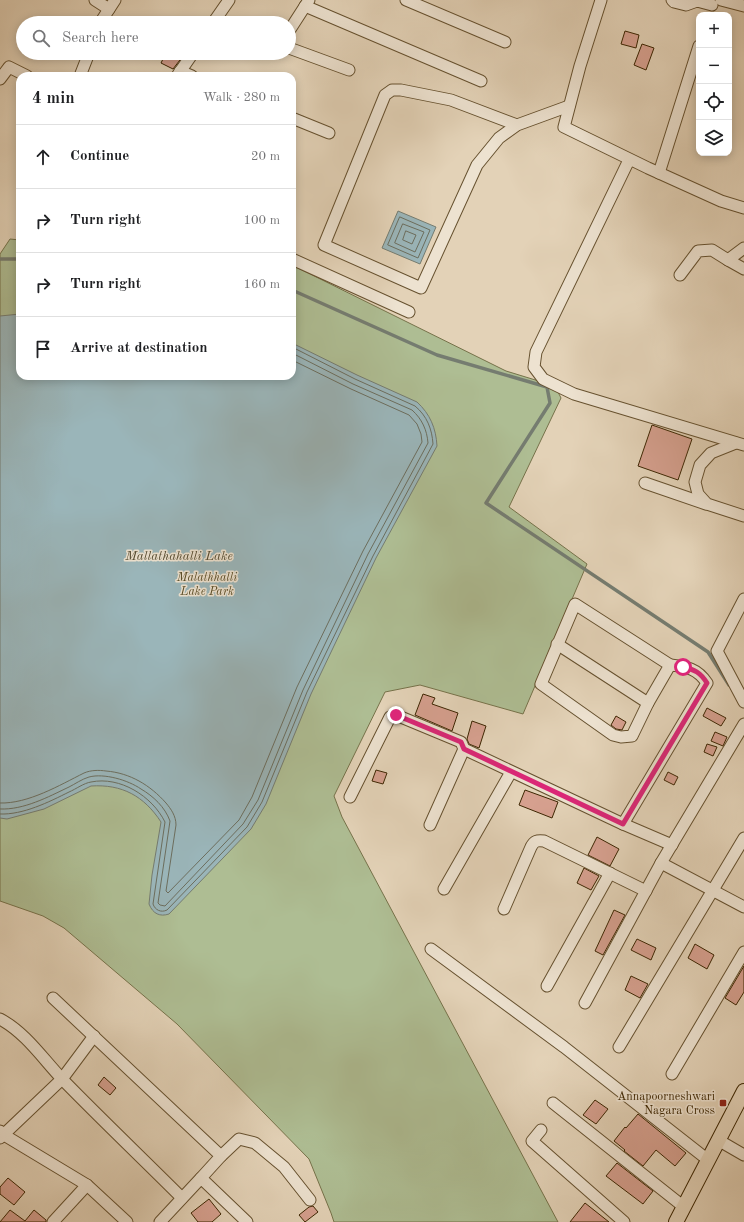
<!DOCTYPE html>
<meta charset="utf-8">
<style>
body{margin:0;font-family:"Old Standard TT",serif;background:#f2f2f2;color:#202124}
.controls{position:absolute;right:12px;top:12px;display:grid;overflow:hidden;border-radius:8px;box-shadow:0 2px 10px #0003}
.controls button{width:36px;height:36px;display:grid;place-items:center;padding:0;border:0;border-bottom:1px solid #e0e0e0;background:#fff;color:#202124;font:20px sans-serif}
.stop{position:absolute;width:12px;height:12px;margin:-9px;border:3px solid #db2777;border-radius:50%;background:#fff}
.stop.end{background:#db2777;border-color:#fff;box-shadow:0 1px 4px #0008}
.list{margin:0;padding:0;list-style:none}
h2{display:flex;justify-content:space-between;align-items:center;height:52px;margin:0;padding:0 16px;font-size:17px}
h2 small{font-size:13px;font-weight:400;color:#757577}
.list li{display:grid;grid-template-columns:26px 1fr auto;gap:12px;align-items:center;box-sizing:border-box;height:64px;padding:0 16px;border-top:1px solid #e0e0e0}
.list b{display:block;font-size:15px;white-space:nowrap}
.list em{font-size:13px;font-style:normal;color:#757577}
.icon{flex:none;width:22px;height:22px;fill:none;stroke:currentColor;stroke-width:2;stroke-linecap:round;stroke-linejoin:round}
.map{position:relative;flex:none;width:744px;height:1222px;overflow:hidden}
.search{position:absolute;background:#fff;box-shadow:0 2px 10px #0003;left:16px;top:16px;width:280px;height:44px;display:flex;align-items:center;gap:10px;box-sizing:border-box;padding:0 14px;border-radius:22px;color:#757577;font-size:15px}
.panel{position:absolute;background:#fff;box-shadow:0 2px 10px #0003;left:16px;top:72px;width:280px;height:308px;border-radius:12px}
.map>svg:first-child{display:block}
.green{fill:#aebd93;stroke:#76724a}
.water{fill:#9ab5b9;stroke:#757c70}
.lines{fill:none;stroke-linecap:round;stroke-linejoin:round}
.shore{stroke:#6c6e5e;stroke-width:1}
.stream{stroke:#757c70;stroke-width:3.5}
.building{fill:#d6a08f;stroke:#3d2602}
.minor-casing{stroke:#66512f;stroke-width:13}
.major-casing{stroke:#3d2602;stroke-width:16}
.minor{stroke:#ede2d0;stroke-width:11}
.major{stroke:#e3d2b7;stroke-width:14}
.route{stroke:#db2777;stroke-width:5}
.poi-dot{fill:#8f2418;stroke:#ede2d0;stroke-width:1.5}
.labels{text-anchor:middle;stroke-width:3;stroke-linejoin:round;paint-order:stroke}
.park-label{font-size:12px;font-style:italic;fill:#594c26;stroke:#ede2d0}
.poi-label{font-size:12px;fill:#3d2602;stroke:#ede2d0;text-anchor:end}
.water-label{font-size:13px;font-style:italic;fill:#544a30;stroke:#ede2d0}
</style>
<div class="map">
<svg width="744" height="1222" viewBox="0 0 744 1222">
<rect width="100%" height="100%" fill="#e3d2b7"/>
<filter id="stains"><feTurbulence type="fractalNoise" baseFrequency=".005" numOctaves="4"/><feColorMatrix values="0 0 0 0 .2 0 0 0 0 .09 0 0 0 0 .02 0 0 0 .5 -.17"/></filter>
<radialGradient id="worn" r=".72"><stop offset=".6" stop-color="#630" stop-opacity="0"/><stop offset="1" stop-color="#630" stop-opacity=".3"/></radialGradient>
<polygon class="green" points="10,239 20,240 20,376 292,376 292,265 506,371 555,386 561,398 509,507 587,564 523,714 420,685 385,692 334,796 342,817 558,1222 334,1222 331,1213 309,1159 177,1024 64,928 43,916 0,901 0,254"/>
<g class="water">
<polygon points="398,211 436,227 420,264 382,248"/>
<path d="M 20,314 L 20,376 L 292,376 L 292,343 L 357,375 L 417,402 C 430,414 436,428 437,446 L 376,558 L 311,694 L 266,804 L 251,829 L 169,914 C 160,917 153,914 149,904 L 152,875 L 161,822 C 144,796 122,784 91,786 L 44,809 L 7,819 L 0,818 L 0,316 Z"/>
</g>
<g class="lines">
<g class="shore">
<polygon points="400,217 430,230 418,258 388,245"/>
<polygon points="403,224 424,232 415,252 395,243"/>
<polygon points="406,231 416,235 412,244 403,240"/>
<path d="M 0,803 C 28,804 60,785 84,773 C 91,770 99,770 106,771 C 130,773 150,785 166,803 C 171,809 176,816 176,825 L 166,891 L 168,893 L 239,820 L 252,797 L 297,687 L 363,551 L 422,442 L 421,434 L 417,424 L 409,415 L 351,389 L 292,360"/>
<path d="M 0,809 C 24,810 48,797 69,787 C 75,784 82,779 89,777 C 104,773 128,780 141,789 C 153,796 165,807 170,821 L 158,903 L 160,905 L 165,906 L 243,824 L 258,800 L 303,690 L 368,554 L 428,443 C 427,430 422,419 412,410 L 353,384 L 292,353"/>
<path d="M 0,814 C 23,815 49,802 69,792 C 76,789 84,783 91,782 C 120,776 152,796 165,822 L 153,904 C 155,910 161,913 167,910 L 247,827 L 262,802 L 307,692 L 373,556 L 433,444 C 432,429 427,416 415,406 L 355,379 L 292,347"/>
</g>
<g class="stream">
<polyline points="0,259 20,259"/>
<polyline points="292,290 437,355 547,387 550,403 486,503 708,652 729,685"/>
</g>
</g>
<g class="building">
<polygon points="625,31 639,35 636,48 621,44"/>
<polygon points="642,44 654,48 646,70 634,65"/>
<polygon points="166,53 178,53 183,56 173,69 161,63"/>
<polygon points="652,425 692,439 678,480 638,466"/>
<polygon points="423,694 435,698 432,704 458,713 452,731 415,715"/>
<polygon points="707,708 726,718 721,726 703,716"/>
<polygon points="616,716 626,722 622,730 616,729 611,725"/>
<polygon points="472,721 486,726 479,748 469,744 467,739"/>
<polygon points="715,732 727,737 723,746 711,741"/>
<polygon points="707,744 717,747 713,756 704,752"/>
<polygon points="376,770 387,773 383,784 372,781"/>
<polygon points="668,772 678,777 674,785 664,780"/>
<polygon points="525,790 558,802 552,818 519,805"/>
<polygon points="597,837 619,849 610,866 588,855"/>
<polygon points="584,868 599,876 591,890 577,883"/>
<polygon points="614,910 625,915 603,955 595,951"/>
<polygon points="637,939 656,948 651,960 631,950"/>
<polygon points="695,944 714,955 707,969 688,958"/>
<polygon points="744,966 744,992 736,1005 725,998"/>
<polygon points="631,976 648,984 640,998 625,990"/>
<polygon points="104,1077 116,1088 110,1095 98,1085"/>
<polygon points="595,1100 608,1109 596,1124 583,1115"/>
<polygon points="638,1114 686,1153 675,1166 656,1150 643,1166 624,1151 625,1150 614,1141 625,1127 626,1128"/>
<polygon points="617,1163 653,1191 643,1204 606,1176"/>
<polygon points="8,1178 25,1192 14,1205 0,1194 0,1187"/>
<polygon points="209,1199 221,1214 212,1222 198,1222 191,1213"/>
<polygon points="585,1203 609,1222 570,1222"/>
<polygon points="313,1206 318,1212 305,1222 299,1215 309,1207"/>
<polygon points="10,1210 25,1221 34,1210 46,1220 46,1222 0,1222"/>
</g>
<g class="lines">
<g class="minor-casing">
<g id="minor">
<polyline points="95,0 109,9"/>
<polyline points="406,0 505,42"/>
<polyline points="601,0 580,66 564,127 648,168 721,201 744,208"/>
<polyline points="672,0 674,2 686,5 697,1 712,5"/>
<polyline points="721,0 744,6"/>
<polyline points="305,6 481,81"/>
<polyline points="100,23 115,0"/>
<polyline points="213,23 229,0"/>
<polyline points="289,31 309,0"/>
<polyline points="289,48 349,70"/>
<polyline points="180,71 192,76"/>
<polyline points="80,76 89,53"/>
<polyline points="177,76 193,53"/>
<polyline points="0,79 9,67 27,76"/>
<polyline points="292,118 329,133"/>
<polyline points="517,125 451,100 401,90 392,90 385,95 324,245 421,288 477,165 499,138 517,125 569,106"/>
<polyline points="629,160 536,352 534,367 543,379 574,394 744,445"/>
<polyline points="659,173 699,46"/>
<polyline points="744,248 728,260 744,269"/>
<polyline points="292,259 409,312"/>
<polyline points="680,275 698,251 712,250 728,260"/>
<polyline points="736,443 711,453 700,465 695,482 698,494 707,504 744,516"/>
<polyline points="645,483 706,504"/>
<polyline points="744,599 717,651 744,702"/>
<polygon points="575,604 670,665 648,703 632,736 621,737 613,735 541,684"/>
<polyline points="557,644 648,703"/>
<path d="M 670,665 C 687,667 697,668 707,683 L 623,824 L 672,845"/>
<polyline points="464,749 623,824"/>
<polyline points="350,797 390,717 396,715 461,742 464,749 430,825"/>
<polyline points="661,863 744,907"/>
<polyline points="444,889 511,772"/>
<path d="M 504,909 L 531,847 C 534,841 537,840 544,841 L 646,891"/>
<polyline points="431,949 564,1047 708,1160"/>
<polyline points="547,986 610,873"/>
<polyline points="53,998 221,1156 201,1178"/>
<polyline points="585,1003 661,863 744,724"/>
<path d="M 0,1019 C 26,1033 43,1059 63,1080 C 102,1120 143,1159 182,1198"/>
<polyline points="619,1047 744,838"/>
<polyline points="672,1074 744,952"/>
<polyline points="553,1103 684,1207"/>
<polyline points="541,1130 532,1141 624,1222"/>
<polyline points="0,1131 4,1135 87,1185 127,1222"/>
<polyline points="0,1138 62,1079 94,1036"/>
<polyline points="718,1140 744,1155"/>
<polyline points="221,1156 239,1139 255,1143 284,1167 310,1200"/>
<polyline points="53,1222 87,1185"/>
<polyline points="160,1222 201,1178 247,1222"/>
</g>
</g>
<g class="major-casing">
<polyline id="major" points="676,1222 744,1091"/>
</g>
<use href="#minor" class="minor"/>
<use href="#major" class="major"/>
</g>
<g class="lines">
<path class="route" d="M 396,715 L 461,742 L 464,749 L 623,824 L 707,683 C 700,672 695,670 683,667"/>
</g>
<rect class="poi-dot" x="719" y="1099" width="8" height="8" rx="2"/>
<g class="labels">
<g class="park-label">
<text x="207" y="581">Malathhalli<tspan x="207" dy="14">Lake Park</tspan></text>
</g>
<g class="poi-label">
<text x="715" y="1100">Annapoorneshwari<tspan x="715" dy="14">Nagara Cross</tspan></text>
</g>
<g class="water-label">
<text x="179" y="560">Mallathahalli Lake</text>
</g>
</g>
<rect width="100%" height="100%" filter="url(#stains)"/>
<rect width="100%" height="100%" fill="url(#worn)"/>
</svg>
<div class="controls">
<button>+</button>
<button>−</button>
<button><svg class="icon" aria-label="locate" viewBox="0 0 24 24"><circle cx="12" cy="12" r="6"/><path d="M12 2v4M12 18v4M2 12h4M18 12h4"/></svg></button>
<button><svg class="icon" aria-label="layers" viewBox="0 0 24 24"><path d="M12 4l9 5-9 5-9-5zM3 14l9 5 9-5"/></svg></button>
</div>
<div class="stop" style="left:683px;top:667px"></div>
<div class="stop end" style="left:396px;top:715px"></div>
<div class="search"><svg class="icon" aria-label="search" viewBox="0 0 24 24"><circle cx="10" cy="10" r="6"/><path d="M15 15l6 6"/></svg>Search here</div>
<section class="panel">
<h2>4 min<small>Walk · 280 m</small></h2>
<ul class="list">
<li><svg class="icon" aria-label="ahead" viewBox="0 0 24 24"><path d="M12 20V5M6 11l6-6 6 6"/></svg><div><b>Continue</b></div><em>20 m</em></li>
<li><svg class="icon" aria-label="right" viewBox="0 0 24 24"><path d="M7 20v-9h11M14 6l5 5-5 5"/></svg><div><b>Turn right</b></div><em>100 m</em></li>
<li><svg class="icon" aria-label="right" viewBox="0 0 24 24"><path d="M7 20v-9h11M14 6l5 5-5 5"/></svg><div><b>Turn right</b></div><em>160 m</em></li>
<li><svg class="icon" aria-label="arrive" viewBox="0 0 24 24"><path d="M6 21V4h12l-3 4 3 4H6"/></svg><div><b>Arrive at destination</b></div></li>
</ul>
</section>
</div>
